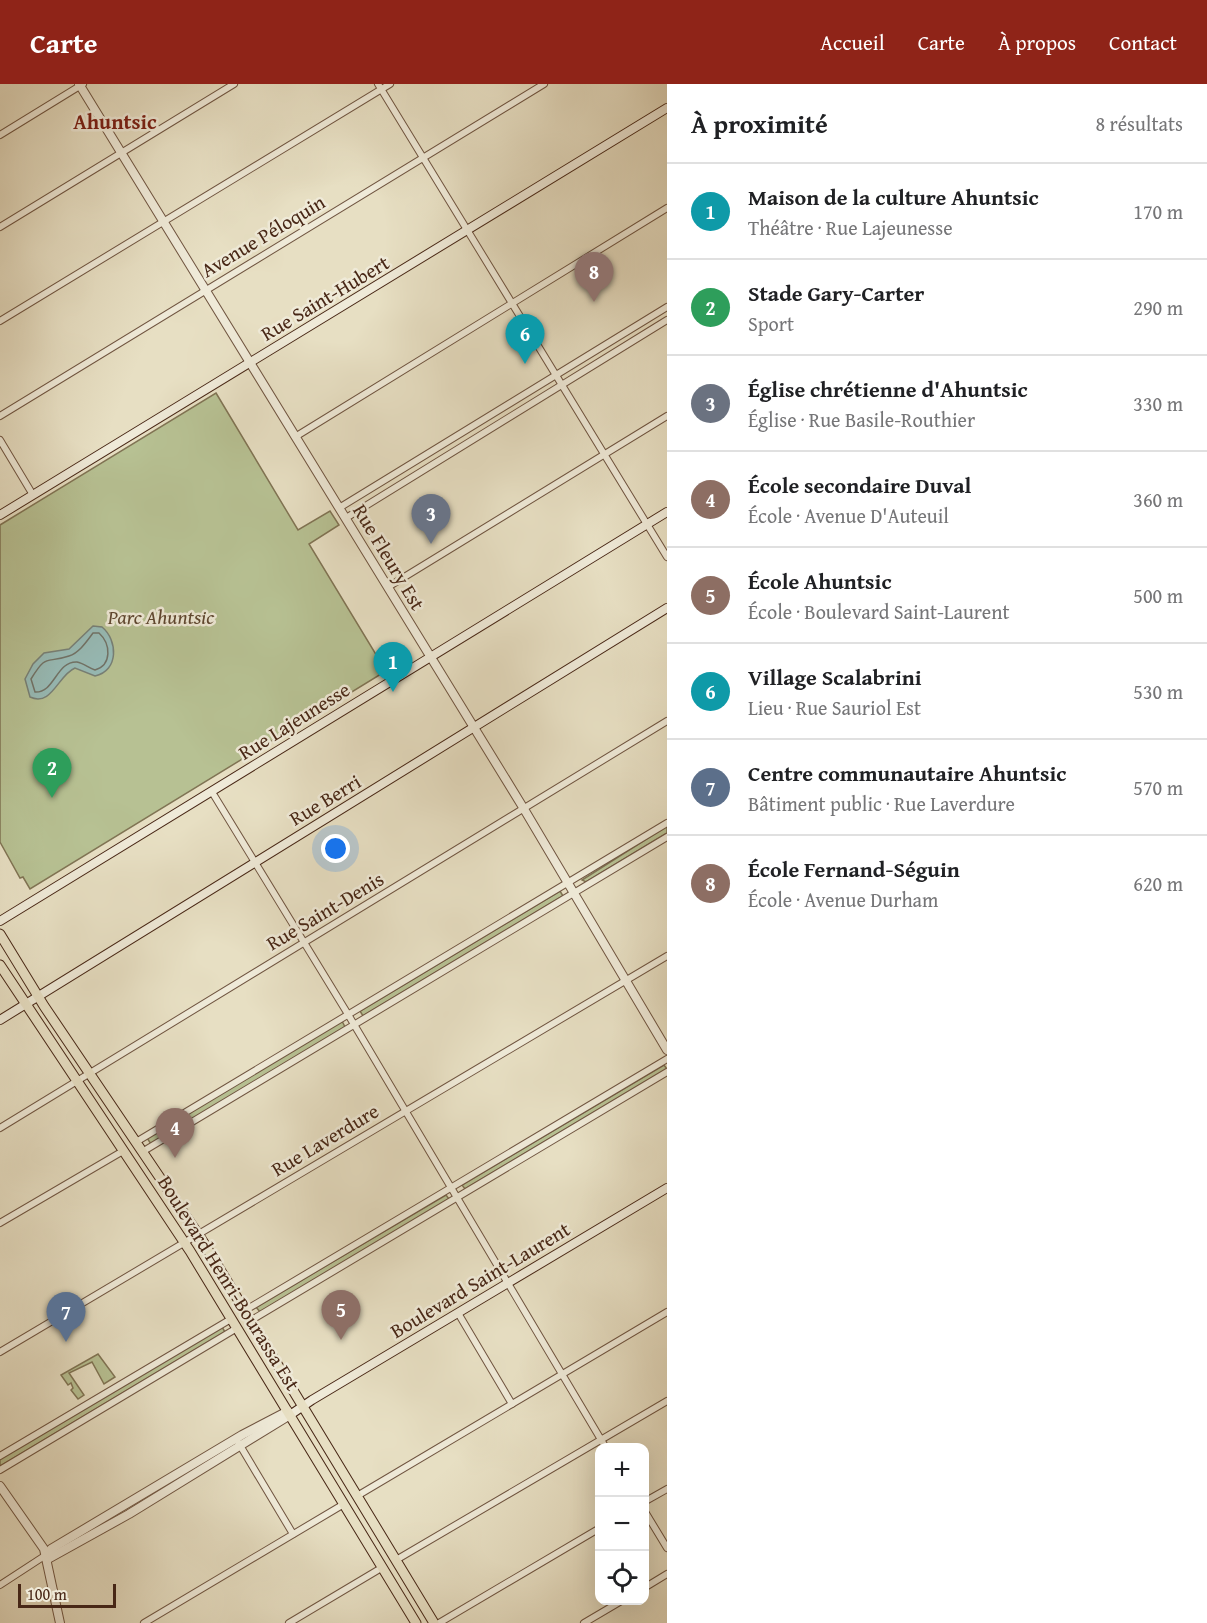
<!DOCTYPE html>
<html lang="fr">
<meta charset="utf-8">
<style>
body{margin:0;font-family:"Gentium Book Plus",serif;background:#f2f2f2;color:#202124}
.controls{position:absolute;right:18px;bottom:18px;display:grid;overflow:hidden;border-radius:12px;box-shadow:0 6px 24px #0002}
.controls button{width:54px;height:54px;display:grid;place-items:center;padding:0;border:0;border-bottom:2px solid #e0e0e0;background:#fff;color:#202124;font:30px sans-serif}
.scale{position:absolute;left:18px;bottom:15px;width:98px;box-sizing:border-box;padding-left:6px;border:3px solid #482716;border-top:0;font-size:16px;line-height:21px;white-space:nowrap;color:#482716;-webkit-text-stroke:4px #efead8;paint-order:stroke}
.you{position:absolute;left:336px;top:765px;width:21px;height:21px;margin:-15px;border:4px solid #fff;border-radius:50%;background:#1a73e8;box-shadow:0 0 0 9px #1a73e833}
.badge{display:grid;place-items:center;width:39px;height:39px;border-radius:50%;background:#8f2418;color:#fff;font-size:20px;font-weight:700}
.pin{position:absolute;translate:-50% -50px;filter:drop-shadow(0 2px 3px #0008)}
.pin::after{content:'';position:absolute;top:32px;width:21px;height:18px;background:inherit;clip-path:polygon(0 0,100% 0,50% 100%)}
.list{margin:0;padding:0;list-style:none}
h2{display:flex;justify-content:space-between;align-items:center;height:78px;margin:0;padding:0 24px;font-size:26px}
h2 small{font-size:20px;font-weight:400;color:#757577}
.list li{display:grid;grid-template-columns:39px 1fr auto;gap:18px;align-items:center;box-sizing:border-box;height:96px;padding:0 24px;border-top:2px solid #e0e0e0}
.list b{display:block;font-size:22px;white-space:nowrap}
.list p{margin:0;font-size:20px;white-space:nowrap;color:#757577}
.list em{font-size:20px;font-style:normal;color:#757577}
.icon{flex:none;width:33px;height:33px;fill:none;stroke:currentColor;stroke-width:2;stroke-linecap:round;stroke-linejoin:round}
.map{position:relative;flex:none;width:667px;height:1539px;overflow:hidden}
header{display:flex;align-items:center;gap:36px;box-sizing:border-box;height:84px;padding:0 30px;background:#8f2418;color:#fff}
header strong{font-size:28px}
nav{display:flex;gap:33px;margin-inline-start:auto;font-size:21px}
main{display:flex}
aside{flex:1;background:#fff}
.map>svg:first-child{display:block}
.green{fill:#b7c193;stroke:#807454;stroke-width:1.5}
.water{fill:#97bcb8;stroke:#778077;stroke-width:1.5}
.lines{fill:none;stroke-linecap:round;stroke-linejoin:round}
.shore{stroke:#707267;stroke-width:1.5}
.minor-casing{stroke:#705541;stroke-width:8}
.tertiary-casing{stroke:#705541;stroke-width:10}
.secondary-casing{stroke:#482716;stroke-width:10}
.primary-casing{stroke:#482716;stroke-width:11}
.minor{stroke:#efead8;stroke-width:6}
.tertiary{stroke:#efead8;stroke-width:8}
.secondary{stroke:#efead8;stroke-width:8}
.primary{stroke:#e7dfc3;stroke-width:9}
.labels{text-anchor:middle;stroke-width:5;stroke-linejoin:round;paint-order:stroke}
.street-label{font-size:20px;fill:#482716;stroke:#efead8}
.park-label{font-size:20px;font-style:italic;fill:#5e462f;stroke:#efead8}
.neighbourhood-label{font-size:21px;font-weight:bold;fill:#7a1f14;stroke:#efead8}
</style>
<header>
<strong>Carte</strong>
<nav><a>Accueil</a><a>Carte</a><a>À propos</a><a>Contact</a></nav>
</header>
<main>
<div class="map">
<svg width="667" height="1539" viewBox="0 0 667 1539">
<rect width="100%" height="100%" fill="#e7dfc3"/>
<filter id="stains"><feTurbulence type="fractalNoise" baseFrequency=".00333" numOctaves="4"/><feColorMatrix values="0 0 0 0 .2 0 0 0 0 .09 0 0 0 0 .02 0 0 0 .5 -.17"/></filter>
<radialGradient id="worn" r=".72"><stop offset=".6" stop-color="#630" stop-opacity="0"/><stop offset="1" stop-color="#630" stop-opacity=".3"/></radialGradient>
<g class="green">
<polygon points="216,309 298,446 330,427 339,441 309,460 386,587 30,805 23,793 20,794 0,758 0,441"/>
<polygon points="667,742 667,749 586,798 582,796"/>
<polygon points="560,807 563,812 363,932 360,927"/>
<polygon points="342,937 345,943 151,1060 147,1054"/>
<polygon points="664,981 667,985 465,1105 462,1101"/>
<polygon points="446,1111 449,1115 260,1228 256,1223"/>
<polygon points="222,1243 225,1248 0,1382 0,1375"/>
<polygon points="98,1270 115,1293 104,1300 92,1278 69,1289 84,1311 78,1315 71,1306 73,1304 71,1299 68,1301 61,1291"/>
</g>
<path class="water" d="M 93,542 L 102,543 C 118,556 119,587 95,592 L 75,584 C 58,591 52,623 30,613 L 25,595 L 33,580 L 44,569 L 69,565 Z"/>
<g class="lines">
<path class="shore" d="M 93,549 L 99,549 C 111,560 112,581 95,586 C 89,584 83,579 77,578 C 56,577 55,609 35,608 L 31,595 C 47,569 45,580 69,572 C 79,569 87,557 93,549 Z"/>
<g class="minor-casing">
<g id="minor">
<polyline points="378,0 667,473"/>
<polyline points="0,51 83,0"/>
<polyline points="0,143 234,0"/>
<polyline points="0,237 390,0"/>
<polyline points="0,332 544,0"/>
<polyline points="295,353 667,124"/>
<polyline points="0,356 33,411"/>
<polyline points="339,424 667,223"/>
<polyline points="346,434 667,236"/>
<polyline points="388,503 667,332"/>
<polyline points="212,708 346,927 606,1364"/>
<polyline points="0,1044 667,637"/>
<polyline points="136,1058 667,739"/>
<polyline points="142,1068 667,753"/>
<polyline points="0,1139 123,1067"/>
<polyline points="244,1227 667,975"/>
<polyline points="458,1229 512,1320"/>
<polyline points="250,1237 667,988"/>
<polyline points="0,1268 667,872"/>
<polyline points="238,1358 293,1450"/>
<polyline points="0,1372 231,1235"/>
<polyline points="0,1386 237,1244"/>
<polyline points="357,1412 667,1228"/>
<polyline points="644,1418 667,1405"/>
<polyline points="644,1426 667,1464"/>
<polyline points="396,1476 667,1317"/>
<polyline points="0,1501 46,1471"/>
<polyline points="644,1504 667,1490"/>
<polyline points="144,1539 344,1420"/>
<polyline points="289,1539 383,1483"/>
<polyline points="439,1539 600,1444"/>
<polyline points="584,1539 623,1516"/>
</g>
</g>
<g class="tertiary-casing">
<g id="tertiary">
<polyline points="79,0 524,725 667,966"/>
<polyline points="0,1402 44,1465 60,1539"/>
<polyline points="46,1471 51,1465 242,1351 288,1327"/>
<polyline points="48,1475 129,1430 290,1331"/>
</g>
</g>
<g class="secondary-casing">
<g id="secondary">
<polyline points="0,431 667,24"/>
<polyline points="0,837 667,428"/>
<polyline points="0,936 667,524"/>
<polyline points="290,1331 312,1316 667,1104"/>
</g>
</g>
<g class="primary-casing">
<g id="primary">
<polyline points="0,850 44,922 202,1156 434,1539"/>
<polyline points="0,881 190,1167 416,1539"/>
</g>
</g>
<use href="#minor" class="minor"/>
<use href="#tertiary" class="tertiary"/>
<use href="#secondary" class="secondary"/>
<use href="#primary" class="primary"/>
</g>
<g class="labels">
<g class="street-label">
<text transform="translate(263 152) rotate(-31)" y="7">Avenue Péloquin</text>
<text transform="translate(325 214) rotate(-31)" y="7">Rue Saint-Hubert</text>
<text transform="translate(389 473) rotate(59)" y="7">Rue Fleury Est</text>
<text transform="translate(294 637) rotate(-32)" y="7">Rue Lajeunesse</text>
<text transform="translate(325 716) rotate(-31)" y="7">Rue Berri</text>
<text transform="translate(325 827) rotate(-31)" y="7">Rue Saint-Denis</text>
<text transform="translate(325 1056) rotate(-31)" y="7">Rue Laverdure</text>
<text transform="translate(480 1196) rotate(-31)" y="7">Boulevard Saint-Laurent</text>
<text transform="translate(229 1199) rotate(58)" y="7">Boulevard Henri-Bourassa Est</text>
</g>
<g class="park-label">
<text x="161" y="540">Parc Ahuntsic</text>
</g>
<g class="neighbourhood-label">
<text x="115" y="45">Ahuntsic</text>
</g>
</g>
<rect width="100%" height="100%" filter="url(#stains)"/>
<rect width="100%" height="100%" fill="url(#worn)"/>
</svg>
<div class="controls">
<button>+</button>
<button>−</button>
<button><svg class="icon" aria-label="locate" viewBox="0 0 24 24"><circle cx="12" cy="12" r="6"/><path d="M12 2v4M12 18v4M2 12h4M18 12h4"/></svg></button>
</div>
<div class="scale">100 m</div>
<div class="you"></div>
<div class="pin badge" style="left:393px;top:608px;background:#0f9aa8">1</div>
<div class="pin badge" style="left:52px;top:714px;background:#2e9e5b">2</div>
<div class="pin badge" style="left:431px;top:460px;background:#6b7280">3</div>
<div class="pin badge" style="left:175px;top:1074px;background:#8d6e63">4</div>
<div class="pin badge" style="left:341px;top:1256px;background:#8d6e63">5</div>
<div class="pin badge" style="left:525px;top:280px;background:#0f9aa8">6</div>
<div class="pin badge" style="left:66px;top:1258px;background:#5c6f8a">7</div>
<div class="pin badge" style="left:594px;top:218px;background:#8d6e63">8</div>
</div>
<aside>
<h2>À proximité<small>8 résultats</small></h2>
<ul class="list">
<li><span class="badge" style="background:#0f9aa8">1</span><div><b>Maison de la culture Ahuntsic</b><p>Théâtre · Rue Lajeunesse</p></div><em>170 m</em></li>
<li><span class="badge" style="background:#2e9e5b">2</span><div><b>Stade Gary-Carter</b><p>Sport</p></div><em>290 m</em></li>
<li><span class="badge" style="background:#6b7280">3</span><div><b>Église chrétienne d'Ahuntsic</b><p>Église · Rue Basile-Routhier</p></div><em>330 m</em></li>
<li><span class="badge" style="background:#8d6e63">4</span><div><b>École secondaire Duval</b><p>École · Avenue D'Auteuil</p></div><em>360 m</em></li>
<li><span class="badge" style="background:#8d6e63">5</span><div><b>École Ahuntsic</b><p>École · Boulevard Saint-Laurent</p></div><em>500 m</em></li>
<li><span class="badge" style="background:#0f9aa8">6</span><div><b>Village Scalabrini</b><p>Lieu · Rue Sauriol Est</p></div><em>530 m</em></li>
<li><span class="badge" style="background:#5c6f8a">7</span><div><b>Centre communautaire Ahuntsic</b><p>Bâtiment public · Rue Laverdure</p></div><em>570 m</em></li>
<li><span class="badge" style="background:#8d6e63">8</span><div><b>École Fernand-Séguin</b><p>École · Avenue Durham</p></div><em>620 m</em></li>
</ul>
</aside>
</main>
